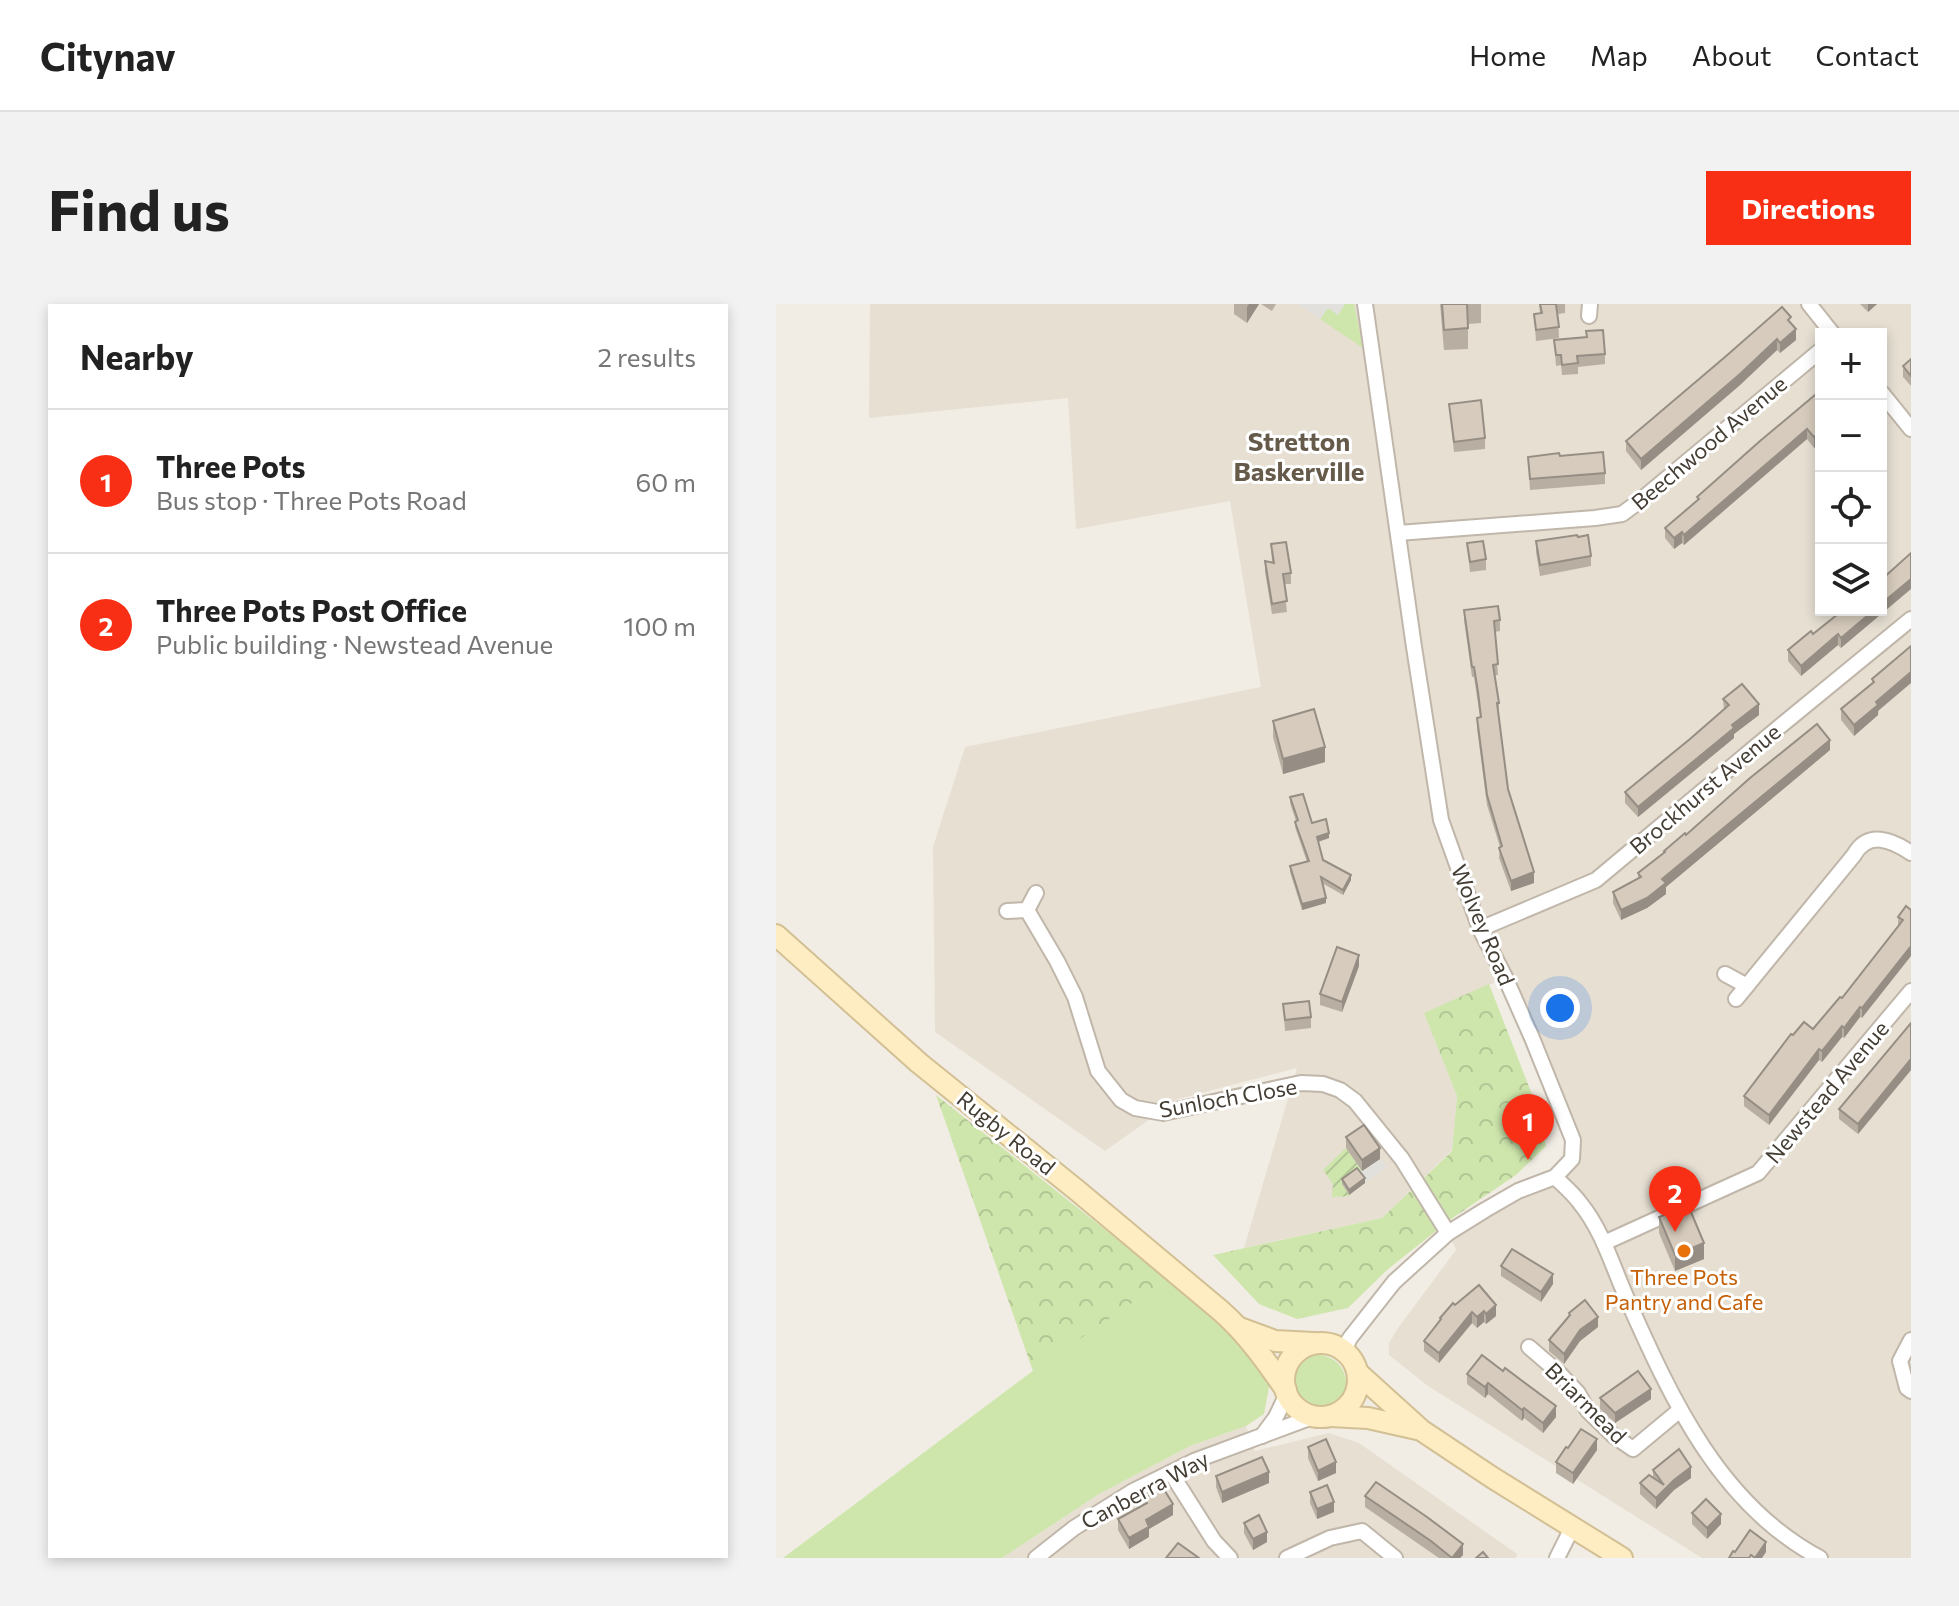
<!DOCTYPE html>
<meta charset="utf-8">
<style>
body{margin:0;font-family:Commissioner,sans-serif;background:#f2f2f2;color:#222}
.controls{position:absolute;right:24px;top:24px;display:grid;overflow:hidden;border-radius:0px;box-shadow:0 4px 12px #0003}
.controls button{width:72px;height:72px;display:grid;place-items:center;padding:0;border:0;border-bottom:2px solid #e0e0e0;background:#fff;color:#222;font:40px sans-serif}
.you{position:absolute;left:784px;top:704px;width:28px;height:28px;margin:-20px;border:6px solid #fff;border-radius:50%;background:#1a73e8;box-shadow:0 0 0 12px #1a73e833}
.badge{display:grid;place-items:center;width:52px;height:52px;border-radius:50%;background:#f82f15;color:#fff;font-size:26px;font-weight:700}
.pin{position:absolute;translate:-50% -66px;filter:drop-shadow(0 2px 4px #0008)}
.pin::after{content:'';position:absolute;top:42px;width:28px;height:24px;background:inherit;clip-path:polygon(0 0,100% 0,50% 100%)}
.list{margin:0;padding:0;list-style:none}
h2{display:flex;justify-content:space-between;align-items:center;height:104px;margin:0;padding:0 32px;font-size:34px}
h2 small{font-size:26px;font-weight:400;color:#767676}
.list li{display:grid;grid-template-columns:52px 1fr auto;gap:24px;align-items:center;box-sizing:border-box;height:144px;padding:0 32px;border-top:2px solid #e0e0e0}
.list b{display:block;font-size:30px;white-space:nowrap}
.list p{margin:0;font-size:26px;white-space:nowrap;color:#767676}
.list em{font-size:26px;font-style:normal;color:#767676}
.icon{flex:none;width:44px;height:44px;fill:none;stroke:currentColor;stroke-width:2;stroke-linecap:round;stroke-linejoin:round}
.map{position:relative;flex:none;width:1135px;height:1254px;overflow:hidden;border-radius:0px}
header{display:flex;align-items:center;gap:48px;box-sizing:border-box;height:112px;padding:0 40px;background:#fff;border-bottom:2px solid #e0e0e0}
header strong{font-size:38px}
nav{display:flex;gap:44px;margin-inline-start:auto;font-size:28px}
.intro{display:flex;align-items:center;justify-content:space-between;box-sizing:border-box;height:192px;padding:0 48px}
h1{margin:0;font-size:56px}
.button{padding:20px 36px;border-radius:0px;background:#f82f15;color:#fff;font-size:28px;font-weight:700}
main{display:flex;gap:48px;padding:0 48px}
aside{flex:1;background:#fff;border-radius:0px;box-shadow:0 4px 12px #0003}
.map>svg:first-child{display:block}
.residential{fill:#e6dfd2;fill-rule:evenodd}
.grass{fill:#cee6ac}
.forest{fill:url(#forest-crowns)}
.garden{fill:url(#garden-furrows)}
.parking{fill:#e2e0dc}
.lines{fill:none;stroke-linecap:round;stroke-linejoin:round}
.street-casing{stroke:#c0b7aa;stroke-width:18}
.secondary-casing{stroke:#d2bf94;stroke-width:24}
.street{stroke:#fff;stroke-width:14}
.secondary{stroke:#feedc2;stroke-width:20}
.wall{fill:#b8afa2}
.shaded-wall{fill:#968e84}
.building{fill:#d6cbbc;stroke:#968e84;stroke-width:2}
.food-dot{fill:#e8710a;stroke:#fff;stroke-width:3}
.labels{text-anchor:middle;stroke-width:6;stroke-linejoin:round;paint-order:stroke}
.street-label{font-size:22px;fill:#443d34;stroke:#fff}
.food-label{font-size:22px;fill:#c56008;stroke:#fff}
.quarter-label{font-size:26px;font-weight:bold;fill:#665b4b;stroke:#fff}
</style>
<header>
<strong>Citynav</strong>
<nav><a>Home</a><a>Map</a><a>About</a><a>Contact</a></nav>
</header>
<div class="intro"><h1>Find us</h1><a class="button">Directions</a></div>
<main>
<aside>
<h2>Nearby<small>2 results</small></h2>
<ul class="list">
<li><span class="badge">1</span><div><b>Three Pots</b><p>Bus stop · Three Pots Road</p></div><em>60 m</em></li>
<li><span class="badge">2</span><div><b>Three Pots Post Office</b><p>Public building · Newstead Avenue</p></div><em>100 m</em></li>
</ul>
</aside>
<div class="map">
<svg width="1135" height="1254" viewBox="0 0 1135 1254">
<defs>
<pattern id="forest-crowns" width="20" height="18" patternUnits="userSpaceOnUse" patternTransform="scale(2)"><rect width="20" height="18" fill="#cee6ac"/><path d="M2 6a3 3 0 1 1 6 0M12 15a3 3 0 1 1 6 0" fill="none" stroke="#b2c695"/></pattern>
<pattern id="garden-furrows" width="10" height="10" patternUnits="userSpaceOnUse" patternTransform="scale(2)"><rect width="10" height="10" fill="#cee6ac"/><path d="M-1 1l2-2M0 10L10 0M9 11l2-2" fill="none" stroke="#b2c695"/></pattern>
</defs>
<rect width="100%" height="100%" fill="#f2ede4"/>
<g class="residential">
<path d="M 94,0 L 1135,0 L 1135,1254 L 926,1254 L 652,1082 L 613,1051 L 613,1039 L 622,1024 L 680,946 L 672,929 L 779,873 L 796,854 L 797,836 L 729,674 L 648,709 L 681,792 L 676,846 L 606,914 L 468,944 L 521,764 L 402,795 L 329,847 L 159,728 L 157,543 L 189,443 L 485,383 L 454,197 L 300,225 L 292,94 L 93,114 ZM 1045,30 L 1105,30 L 1105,306 L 1045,306 Z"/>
<polygon points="470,1122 479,1147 553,1129 583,1139 741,1250 740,1254 226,1254 323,1190 414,1142"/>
</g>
<g class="grass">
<polygon points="569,0 578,0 587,44 544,15 552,4 562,10"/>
<polygon points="391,975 471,1046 494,1078 488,1110 470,1122 414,1142 323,1190 226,1254 7,1254 278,1051"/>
<circle cx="542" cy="1079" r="28"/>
</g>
<g class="forest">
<polygon points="713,680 757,793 770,842 740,871 675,915 611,966 572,1004 521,1015 483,1000 437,951 606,914 676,847 681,792 648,709"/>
<polygon points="160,791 391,975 257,1067"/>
</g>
<polygon class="garden" points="570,844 586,867 566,880 574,892 556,893 557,880 547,866"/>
<g class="parking">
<polygon points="521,0 569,0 562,11 552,4 544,15"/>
<polygon points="604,855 611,863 589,879 581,869"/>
</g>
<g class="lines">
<g class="street-casing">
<g id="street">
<polyline points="1033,0 1057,30"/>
<polyline points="813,12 814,0"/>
<polyline points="1105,88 1135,125"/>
<polyline points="622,229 819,214 846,210 865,196 1045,46"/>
<polyline points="251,606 281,657 299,693 322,767 345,796 359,804 387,809 525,779 547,780 564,786 579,797 626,855 672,929"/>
<polyline points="231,607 251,606 260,589"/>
<polyline points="704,625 820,576 1002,424 1135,315"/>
<polyline points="949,670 971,682"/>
<path d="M 960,695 L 1078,551 C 1092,526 1116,536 1135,549"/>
<path d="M 779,873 C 787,881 797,889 804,899 C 827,927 837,964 852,997 C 896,1096 944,1201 1044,1254"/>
<polyline points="828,939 982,869 1135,687"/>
<polyline points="1135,1036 1124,1057 1131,1084 1135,1087"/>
<polyline points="753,1043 782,1068 802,1089 812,1107 838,1132 857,1145 904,1106"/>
<polyline points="568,1046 574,1034 618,978 672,929 709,906 742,887 779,873 796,855 797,836 756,734 729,673 704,625 665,516 638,343 589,0"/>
<polyline points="486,1132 500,1113 511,1090"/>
<polyline points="395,1169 438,1237 454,1254"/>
<polyline points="260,1254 298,1224 357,1187 418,1157 539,1112"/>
<polyline points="511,1254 554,1234 586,1227 619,1254"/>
<polyline points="781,1254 796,1224"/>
</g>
</g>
<g class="secondary-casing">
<g id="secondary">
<path d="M 0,631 L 143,759 L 303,888 L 445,1007 C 471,1030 490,1057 510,1086"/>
<polyline points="464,1024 499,1037 537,1039"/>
<circle cx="545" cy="1076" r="37"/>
<polyline points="582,1069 645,1126 717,1174 846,1254"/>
<polyline points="554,1112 592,1114 641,1125"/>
</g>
</g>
<use href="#street" class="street"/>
<use href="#secondary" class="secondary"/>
</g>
<g class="wall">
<polygon points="458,0 483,0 471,19 458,10"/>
<polygon points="485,0 500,0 496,7"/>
<polygon points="664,0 705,0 705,19 692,20 692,45 668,46"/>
<polygon points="763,0 789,0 789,9 782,10 783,34 760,37 758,10 764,9"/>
<polygon points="1084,0 1101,0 1092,8"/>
<polygon points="1015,20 1020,36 1004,49 1001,46 964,81 865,166 850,147 850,137"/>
<polygon points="778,36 829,50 829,60 802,63 802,70 786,71 785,61 780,62"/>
<polygon points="1135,55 1135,82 1127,73 1127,62"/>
<polygon points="1045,86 1038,144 1031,135 908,241 906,239 898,245 889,234 889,224 921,197 921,193"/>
<polygon points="673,100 709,134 709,145 678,148"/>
<polygon points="752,153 829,169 829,180 754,186"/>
<polygon points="802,233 815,252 815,262 764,272 760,248 760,237"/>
<polygon points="691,239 710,255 710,266 694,268"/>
<polygon points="495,240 515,269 515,280 508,280 511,308 496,310 489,268 489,257 496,258"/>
<polygon points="688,306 724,316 724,327 719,328 722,371 718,371 723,399 722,410 732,485 758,579 735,587 723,554 724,543 711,501 701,424 701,414 704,413 698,373 696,373 688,316"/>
<polygon points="1067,306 1065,344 1062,341 1025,372 1012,357 1012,346 1037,330"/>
<polygon points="1107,365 1102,411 1078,432 1065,416 1065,405 1096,380 1096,375"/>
<polygon points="947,395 983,411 958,430 958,434 862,513 849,499 849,488 914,435 948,406"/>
<polygon points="497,417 549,458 507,470 497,433"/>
<polygon points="1054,446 890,583 890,590 871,604 845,616 837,599 837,588 862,575 862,569 888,549 888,547 910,531"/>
<polygon points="514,493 536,519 553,534 542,538 547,556 575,576 567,591 546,579 550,599 526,606 514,568 514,562 531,558 519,523 520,517 514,499"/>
<polygon points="1135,606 1086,714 1084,713 1068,734 1066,733 1046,758 1043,756 993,821 968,802 968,792 1017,731 1037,725 1066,694 1122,622 1122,613"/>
<polygon points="583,662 566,708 544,701 544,690"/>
<polygon points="507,700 535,713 535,724 509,727"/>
<polygon points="1135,719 1135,766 1082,830 1063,815 1063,805"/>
<polygon points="570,833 604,855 586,867 570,844"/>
<polygon points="566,875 589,879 573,891 566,880"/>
<polygon points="883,913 928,955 899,967 883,929"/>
<polygon points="725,962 777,980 765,998 725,972"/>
<polygon points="703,981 720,1012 710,1020 708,1018 701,1024 696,1019 663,1059 648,1047 648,1037 664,1016 664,1014"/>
<polygon points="793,1009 822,1023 804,1037 788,1060 773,1047 773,1036 793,1012"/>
<polygon points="691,1070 780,1113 767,1129 748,1114 746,1117 712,1090 709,1094 691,1080"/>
<polygon points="824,1094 875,1095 839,1119 824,1105"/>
<polygon points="532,1143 560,1169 542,1177 532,1154"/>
<polygon points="792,1144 821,1146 797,1180 780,1169 780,1158"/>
<polygon points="877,1166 915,1174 898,1186 880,1205 864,1190 864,1179 877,1173"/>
<polygon points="440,1172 493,1179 446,1199 440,1183"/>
<polygon points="534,1188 558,1208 541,1215 534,1199"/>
<polygon points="589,1192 687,1251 684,1254 663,1254 589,1203"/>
<polygon points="369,1194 397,1211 373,1225 373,1233 353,1245 342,1226 342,1215 369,1200"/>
<polygon points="916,1209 945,1220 931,1235 916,1220"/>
<polygon points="468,1219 491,1238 477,1246 468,1229"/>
</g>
<g class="shaded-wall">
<polygon points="473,0 483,0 471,19 471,3"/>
<polygon points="1092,0 1101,0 1092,8"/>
<polygon points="1020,25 1020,36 1004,49 1004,39"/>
<polygon points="1001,35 1001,46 964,81 865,166 865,155"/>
<polygon points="1031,125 1031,135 908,241 908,231"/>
<polygon points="1045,127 1045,138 1038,144 1038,133"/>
<polygon points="906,228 906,239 898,245 898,234"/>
<polygon points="1135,275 1135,285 1065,344 1065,334 1098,306 1105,306 1105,300"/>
<polygon points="1062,330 1062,341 1025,372 1025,362"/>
<polygon points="1135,368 1135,379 1102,407 1102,411 1078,432 1078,421 1100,398"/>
<polygon points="983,400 983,411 958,430 958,434 862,513 862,503 956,421"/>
<polygon points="1054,436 1054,446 890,583 890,590 871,604 845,616 845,606 886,575"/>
<polygon points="549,443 549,458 507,470 507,455"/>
<polygon points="553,529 553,534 541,538 541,533"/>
<polygon points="758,568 758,579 735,587 735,577"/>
<polygon points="575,571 575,576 567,591 567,586"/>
<polygon points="550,594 550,599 526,606 526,600"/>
<polygon points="1135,642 1135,652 1086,714 1086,704"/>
<polygon points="583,651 583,662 566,708 566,698"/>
<polygon points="1084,703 1084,713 1068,734 1068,724"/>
<polygon points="1066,722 1066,733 1046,758 1046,747"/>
<polygon points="1043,745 1043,756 993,821 993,811"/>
<polygon points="1135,755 1135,766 1082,830 1082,820"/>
<polygon points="604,844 604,855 586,867 586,856"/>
<polygon points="589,874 589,879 573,891 573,886"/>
<polygon points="928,939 928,955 899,967 899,951"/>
<polygon points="777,970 777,980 765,998 765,988"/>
<polygon points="720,1001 720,1012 710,1020 710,1010"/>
<polygon points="708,1007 708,1018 701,1024 701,1013"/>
<polygon points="696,1008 696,1019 663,1059 663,1049"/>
<polygon points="822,1013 822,1023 804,1037 788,1060 788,1050 804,1026"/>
<polygon points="712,1079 712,1090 709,1094 709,1083"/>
<polygon points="875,1085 875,1095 839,1119 839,1109"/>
<polygon points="780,1102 780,1113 767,1129 767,1119"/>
<polygon points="748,1104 748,1114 746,1117 746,1106"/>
<polygon points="821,1135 821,1146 797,1180 797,1169"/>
<polygon points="560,1158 560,1169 542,1177 542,1167"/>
<polygon points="915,1163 915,1174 898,1186 880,1205 880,1194 898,1176"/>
<polygon points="493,1168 493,1179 446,1199 446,1188"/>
<polygon points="558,1198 558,1208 541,1215 541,1205"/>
<polygon points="397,1200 397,1211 373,1225 373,1233 353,1245 353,1234 370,1216"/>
<polygon points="945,1210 945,1220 931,1235 931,1224"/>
<polygon points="491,1228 491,1238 477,1246 477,1235"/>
<polygon points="990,1238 990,1248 986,1254 979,1254"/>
<polygon points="687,1240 687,1251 684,1254 676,1254"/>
</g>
<g class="building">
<polygon points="666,0 691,0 692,24 668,26"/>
<polygon points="764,0 780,0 783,23 760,26 758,10 766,9"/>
<polygon points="1006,3 1015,13 1012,16 1020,25 1004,39 1001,35 964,70 865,155 850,137 949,53"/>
<polygon points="827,26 829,50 801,52 802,59 786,61 785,51 780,51 778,36 811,33 810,27"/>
<polygon points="1135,55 1135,72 1127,62"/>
<polygon points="1045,86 1045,127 1038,133 1031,125 908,231 906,228 898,234 889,224 923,195 921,193 984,137"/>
<polygon points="705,96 709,134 678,138 673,100"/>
<polygon points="827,148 829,169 754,175 752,153 783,149 784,152"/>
<polygon points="801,231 802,233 812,231 815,252 764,261 760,237"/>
<polygon points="707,237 710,255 694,258 691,239"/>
<polygon points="510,238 515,269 507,270 511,297 496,300 489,257 498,259 495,240"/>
<polygon points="1135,249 1135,275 1105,300 1105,276"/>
<polygon points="722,302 724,316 718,317 722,360 717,361 723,399 721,399 732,485 758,568 735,577 723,544 726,542 711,491 701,414 705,413 702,388 698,363 696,363 688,306"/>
<polygon points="1067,306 1098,306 1065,334 1062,330 1025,362 1012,346 1035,327 1037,330"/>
<polygon points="1135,342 1135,368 1100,398 1102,401 1078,421 1065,405 1098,378 1096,375"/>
<polygon points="966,380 983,400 956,421 958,424 862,503 849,488 914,435 953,401 947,395"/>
<polygon points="538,405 549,443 507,455 497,417"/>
<polygon points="1041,420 1054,436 886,575 890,579 871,594 845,606 837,588 865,573 862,569 889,548 888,547 909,529 910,531 974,474"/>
<polygon points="527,490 536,519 550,515 553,529 541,533 547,556 575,571 567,586 545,573 550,594 526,600 514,562 533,557 519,518 522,516 514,493"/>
<polygon points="1130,602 1135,606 1135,642 1086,704 1084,703 1068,724 1066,722 1046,747 1043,745 993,811 968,792 1015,730 1017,731 1028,718 1037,725 1064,693 1066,694 1127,616 1122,613"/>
<polygon points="561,643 583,651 566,698 544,690"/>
<polygon points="533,697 535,713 509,716 507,700"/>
<polygon points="1135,719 1135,755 1082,820 1063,805"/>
<polygon points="588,821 604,844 586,856 570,833"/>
<polygon points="581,864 589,874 573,886 566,875"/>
<polygon points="912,901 928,939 899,951 883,913"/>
<polygon points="736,945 777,970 765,988 725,962"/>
<polygon points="703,981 720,1001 710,1010 708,1007 701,1013 696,1008 663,1049 648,1037 665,1015 664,1014 677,999 679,1001"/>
<polygon points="809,996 822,1013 804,1026 788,1050 773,1036 794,1011 793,1009"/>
<polygon points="706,1051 727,1067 729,1064 780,1102 767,1119 748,1104 746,1106 712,1079 709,1083 691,1070"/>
<polygon points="862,1067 875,1085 839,1109 824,1094"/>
<polygon points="805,1125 821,1135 797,1169 780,1158 790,1143 792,1144"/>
<polygon points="550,1135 560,1158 542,1167 532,1143"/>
<polygon points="903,1145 915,1163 898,1176 880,1194 864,1179 873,1171 888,1181 877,1166"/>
<polygon points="486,1153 493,1168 446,1188 440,1172"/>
<polygon points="600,1178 651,1213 687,1240 676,1254 655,1237 589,1192"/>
<polygon points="551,1181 558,1198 541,1205 534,1188"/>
<polygon points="387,1184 397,1200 370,1216 373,1223 353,1234 342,1215 371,1199 369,1194"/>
<polygon points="930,1195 945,1210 931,1224 916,1209"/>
<polygon points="483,1211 491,1228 477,1235 468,1219"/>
<polygon points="974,1226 990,1238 979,1254 975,1251 973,1254 953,1254 957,1247 959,1248"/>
<polygon points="402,1239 423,1254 390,1254"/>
<polygon points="707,1248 712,1254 700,1254"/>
</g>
<circle class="food-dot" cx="908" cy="947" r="8"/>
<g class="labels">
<g class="street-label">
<text transform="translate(933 139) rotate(-40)" y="8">Beechwood Avenue</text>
<text transform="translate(929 485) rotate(-40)" y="8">Brockhurst Avenue</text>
<text transform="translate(707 621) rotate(67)" y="8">Wolvey Road</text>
<text transform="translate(1051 788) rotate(-50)" y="8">Newstead Avenue</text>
<text transform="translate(452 794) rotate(-10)" y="8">Sunloch Close</text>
<text transform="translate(230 829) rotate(39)" y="8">Rugby Road</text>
<text transform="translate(810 1099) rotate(45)" y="8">Briarmead</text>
<text transform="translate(369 1186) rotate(-28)" y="8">Canberra Way</text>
</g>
<g class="food-label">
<text x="908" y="981">Three Pots<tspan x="908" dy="25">Pantry and Cafe</tspan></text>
</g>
<g class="quarter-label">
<text x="523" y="147">Stretton<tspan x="523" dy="30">Baskerville</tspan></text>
</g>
</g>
</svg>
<div class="controls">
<button>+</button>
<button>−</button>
<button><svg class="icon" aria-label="locate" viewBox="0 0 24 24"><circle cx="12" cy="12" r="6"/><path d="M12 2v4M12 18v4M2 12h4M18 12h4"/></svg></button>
<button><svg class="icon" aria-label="layers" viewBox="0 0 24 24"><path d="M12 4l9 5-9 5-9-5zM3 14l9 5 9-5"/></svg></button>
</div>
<div class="you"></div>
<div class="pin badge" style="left:752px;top:856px">1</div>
<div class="pin badge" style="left:899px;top:928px">2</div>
</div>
</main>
